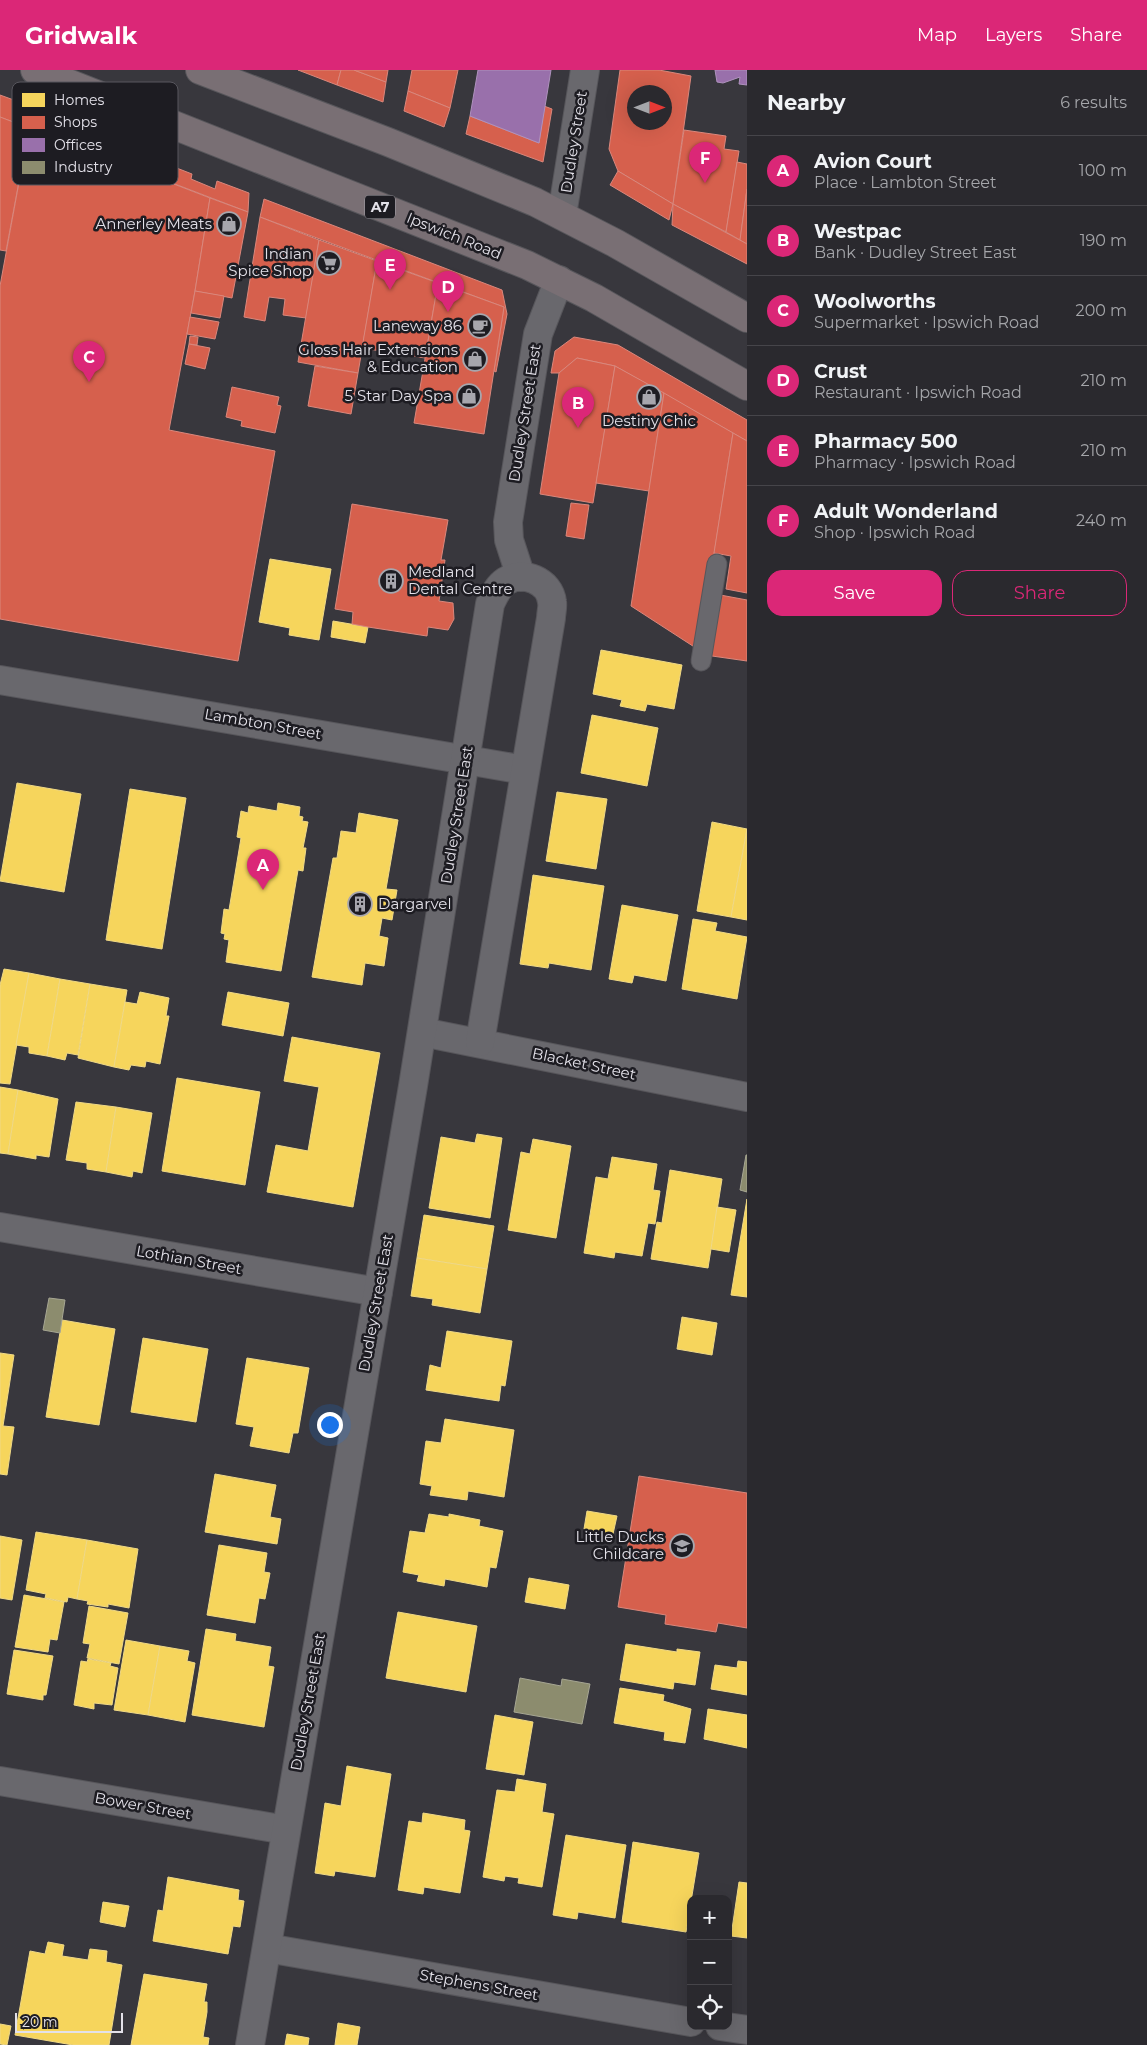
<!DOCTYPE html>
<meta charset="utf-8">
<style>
body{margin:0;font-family:Montserrat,sans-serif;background:#323136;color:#f1f3f6}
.controls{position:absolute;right:15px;bottom:15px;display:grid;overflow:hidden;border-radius:10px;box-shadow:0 5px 20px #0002}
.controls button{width:45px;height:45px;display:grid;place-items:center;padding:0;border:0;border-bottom:1px solid #46454a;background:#2a292e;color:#f1f3f6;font:25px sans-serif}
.compass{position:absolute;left:627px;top:15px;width:45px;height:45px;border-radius:50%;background:#2a292e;box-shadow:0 5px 20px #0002;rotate:90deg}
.scale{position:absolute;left:15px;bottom:12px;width:108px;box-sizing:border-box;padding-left:5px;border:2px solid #e3e1e9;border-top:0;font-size:14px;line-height:18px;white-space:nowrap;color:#e3e1e9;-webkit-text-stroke:4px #1d1c22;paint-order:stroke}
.you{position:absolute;left:329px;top:1354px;width:18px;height:18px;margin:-12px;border:4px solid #fff;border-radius:50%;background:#1a73e8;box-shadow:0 0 0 8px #1a73e833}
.badge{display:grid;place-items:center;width:32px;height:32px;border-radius:50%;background:#db2777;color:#fff;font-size:16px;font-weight:700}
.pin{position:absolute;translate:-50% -41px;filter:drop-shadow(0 1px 2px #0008)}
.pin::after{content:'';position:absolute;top:26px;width:18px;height:15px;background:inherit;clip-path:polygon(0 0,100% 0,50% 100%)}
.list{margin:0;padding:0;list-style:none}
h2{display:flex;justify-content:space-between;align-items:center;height:65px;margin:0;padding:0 20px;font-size:21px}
h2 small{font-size:16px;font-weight:400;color:#a5a6aa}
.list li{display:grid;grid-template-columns:32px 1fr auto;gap:15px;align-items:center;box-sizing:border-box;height:70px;padding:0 20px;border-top:1px solid #46454a}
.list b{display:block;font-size:19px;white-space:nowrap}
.list p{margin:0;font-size:16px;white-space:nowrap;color:#a5a6aa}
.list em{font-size:16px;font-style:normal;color:#a5a6aa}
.actions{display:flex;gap:10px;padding:15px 20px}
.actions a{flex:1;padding:11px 0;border:1px solid #db2777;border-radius:15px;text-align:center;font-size:18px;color:#db2777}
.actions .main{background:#db2777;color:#fff}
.icon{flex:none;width:28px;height:28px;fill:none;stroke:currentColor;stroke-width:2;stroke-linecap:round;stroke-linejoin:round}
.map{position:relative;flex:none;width:747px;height:1975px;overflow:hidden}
header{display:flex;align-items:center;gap:30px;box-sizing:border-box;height:70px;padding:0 25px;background:#db2777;color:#fff}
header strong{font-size:24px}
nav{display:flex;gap:28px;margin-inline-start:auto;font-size:18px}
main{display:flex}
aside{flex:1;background:#2a292e}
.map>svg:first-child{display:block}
.homes{fill:#f6d55c;stroke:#f0d986}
.shops{fill:#d6604d;stroke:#da877c;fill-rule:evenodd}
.offices{fill:#9970ab;stroke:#af92be}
.industry{fill:#8c8c6e;stroke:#a6a693}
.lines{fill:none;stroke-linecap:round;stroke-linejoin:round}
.lane-casing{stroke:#57565b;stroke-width:21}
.street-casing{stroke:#57565b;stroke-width:30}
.highway-casing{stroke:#57565b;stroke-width:30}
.lane{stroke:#69686d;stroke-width:19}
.street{stroke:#69686d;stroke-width:28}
.highway{stroke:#796f74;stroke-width:28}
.labels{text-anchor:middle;stroke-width:5;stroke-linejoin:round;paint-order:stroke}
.shield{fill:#1d1c22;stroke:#a8a6ad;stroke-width:1}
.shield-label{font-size:14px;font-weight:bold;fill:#e3e1e9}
.street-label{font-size:15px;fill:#e3e1e9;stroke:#1d1c22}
.poi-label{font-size:15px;fill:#e3e1e9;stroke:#1d1c22;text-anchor:end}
.key{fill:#1d1c22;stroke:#58575e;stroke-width:1}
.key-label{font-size:14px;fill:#e3e1e9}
</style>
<header>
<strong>Gridwalk</strong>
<nav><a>Map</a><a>Layers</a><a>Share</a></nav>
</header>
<main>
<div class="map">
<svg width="747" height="1975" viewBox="0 0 747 1975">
<rect width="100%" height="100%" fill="#38373d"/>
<g class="homes">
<polygon points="270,489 331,499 319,570 289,565 290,558 259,552"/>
<polygon points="333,551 368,557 365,573 331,567"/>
<polygon points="601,580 682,595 674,639 647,634 645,641 620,636 622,630 593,624"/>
<polygon points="592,645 658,658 647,716 581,703"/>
<polygon points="17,713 81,724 64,822 0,811"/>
<polygon points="130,719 186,728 162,879 106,870"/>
<polygon points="557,722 607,729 596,799 546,791"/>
<polygon points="278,733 300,737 299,746 303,747 302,751 308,752 303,778 306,778 303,801 298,800 281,901 226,892 229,870 224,869 225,864 221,863 224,839 229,840 241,768 237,767 241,741 248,743 249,736 277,741"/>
<polygon points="359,743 398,750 386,819 397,820 392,850 382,848 379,866 388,868 384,896 365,893 362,915 312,907 333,788 337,788 341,761 356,763"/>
<polygon points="712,752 747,759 731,847 697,841"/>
<polygon points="747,759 747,850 731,847"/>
<polygon points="533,805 604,816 591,900 549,893 548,898 520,894"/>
<polygon points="622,835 678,845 666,911 634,905 632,913 609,909"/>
<polygon points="693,849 717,853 715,861 747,867 737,929 682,919"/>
<polygon points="4,899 29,903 10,1014 0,1013 0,915"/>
<polygon points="29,903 60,909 47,986 29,983 29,977 16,975"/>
<polygon points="60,909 90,914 78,985 67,983 65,990 47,986"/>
<polygon points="90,914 127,920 114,997 78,988"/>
<polygon points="140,922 169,928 166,946 169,946 160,994 146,991 145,997 131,995 129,1000 114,997 125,932 137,934"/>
<polygon points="228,922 289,933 283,966 222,955"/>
<polygon points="292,967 380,983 353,1137 267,1122 276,1075 308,1081 319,1017 284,1011"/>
<polygon points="177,1008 260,1022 245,1115 162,1101"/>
<polygon points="0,1017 18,1020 8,1084 0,1083"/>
<polygon points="18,1020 58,1029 49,1087 36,1085 36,1089 8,1084"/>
<polygon points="76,1032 116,1037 106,1102 87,1099 87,1093 66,1090"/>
<polygon points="116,1037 152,1043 142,1103 133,1101 132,1107 106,1102"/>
<polygon points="477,1064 502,1068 490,1148 429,1138 441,1067 475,1073"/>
<polygon points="533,1069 571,1076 556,1168 508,1160 521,1082 530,1084"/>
<polygon points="612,1087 657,1094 653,1120 660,1121 655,1154 648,1153 642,1186 615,1182 614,1188 584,1183 596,1107 608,1109"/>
<polygon points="670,1100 722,1109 708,1198 651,1189 657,1152 662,1153"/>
<polygon points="747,1129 747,1227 731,1225"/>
<polygon points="717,1137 736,1140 729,1182 711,1179"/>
<polygon points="424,1145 494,1156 487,1199 417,1188"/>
<polygon points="417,1188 487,1199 480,1243 432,1235 433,1229 411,1226"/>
<polygon points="682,1247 717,1253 712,1285 677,1279"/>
<polygon points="62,1250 115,1259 99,1355 46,1347"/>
<polygon points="447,1261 512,1271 505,1316 501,1315 499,1331 426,1320 430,1295 441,1298"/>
<polygon points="143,1268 208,1279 196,1352 131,1342"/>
<polygon points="0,1283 14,1285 3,1356 14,1357 7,1405 0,1404"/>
<polygon points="247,1288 309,1298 298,1363 293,1363 289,1383 250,1376 254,1357 236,1354"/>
<polygon points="445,1349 514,1360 504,1427 468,1421 467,1430 430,1425 432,1416 420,1414 426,1371 441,1373"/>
<polygon points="215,1404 276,1415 270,1447 281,1449 277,1474 205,1462"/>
<polygon points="587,1441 617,1446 613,1464 584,1459"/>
<polygon points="429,1444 449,1447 449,1444 480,1450 479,1456 503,1461 496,1498 490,1497 487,1517 445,1509 444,1516 417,1511 419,1505 403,1502 410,1461 425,1463"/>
<polygon points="36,1462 87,1470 77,1529 68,1527 67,1532 45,1528 46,1524 26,1520"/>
<polygon points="0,1466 22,1470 12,1530 0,1528"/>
<polygon points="87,1470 138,1479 129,1538 108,1534 108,1537 87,1534 88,1531 77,1529"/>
<polygon points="219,1475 267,1483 264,1502 270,1503 265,1529 259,1528 255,1553 207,1545"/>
<polygon points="529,1508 569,1515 565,1539 525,1532"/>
<polygon points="24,1525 64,1532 57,1570 50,1569 48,1582 15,1577"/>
<polygon points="89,1536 128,1543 119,1594 87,1588 90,1574 83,1573"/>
<polygon points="398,1542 477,1556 466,1622 386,1608"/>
<polygon points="206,1559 236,1564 235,1571 271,1577 268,1596 274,1597 264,1657 192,1645"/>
<polygon points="126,1570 160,1576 148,1645 114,1640"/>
<polygon points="626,1574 677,1582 677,1579 700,1582 695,1615 674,1612 673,1619 620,1610"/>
<polygon points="160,1576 189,1581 187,1591 195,1593 185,1652 148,1645"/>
<polygon points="14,1580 53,1586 46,1625 43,1625 43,1630 7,1624"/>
<polygon points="88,1589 111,1593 110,1596 118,1598 112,1635 94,1633 94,1639 74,1635 81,1591 87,1592"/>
<polygon points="738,1591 747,1592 747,1625 711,1619 715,1595 737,1598"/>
<polygon points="620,1618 664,1625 663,1631 691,1639 685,1673 664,1670 665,1662 614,1653"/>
<polygon points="708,1639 747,1645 747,1678 704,1669"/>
<polygon points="495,1645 533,1652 524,1705 486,1699"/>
<polygon points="347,1696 391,1704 375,1807 335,1801 334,1806 315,1803 325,1733 341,1736"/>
<polygon points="517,1709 546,1714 542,1742 554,1744 542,1817 518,1813 519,1808 505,1806 504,1811 483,1807 497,1720 515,1722"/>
<polygon points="423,1743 465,1750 464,1760 470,1761 460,1823 424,1817 423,1824 398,1820 409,1751 422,1753"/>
<polygon points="566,1765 626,1775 615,1848 578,1842 577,1849 553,1845"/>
<polygon points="633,1772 699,1783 686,1862 622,1852"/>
<polygon points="168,1807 239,1820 238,1830 244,1831 240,1857 233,1856 228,1884 153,1871 158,1840 163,1841"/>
<polygon points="739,1812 747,1813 747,1868 731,1866"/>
<polygon points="103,1832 129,1836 125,1857 100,1852"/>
<polygon points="48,1872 64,1875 62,1886 88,1890 90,1879 107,1881 106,1892 122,1895 109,1975 73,1975 15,1965 30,1881 45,1884"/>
<polygon points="144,1904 207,1914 204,1932 207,1932 207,1942 203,1967 209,1968 208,1975 131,1975"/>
<polygon points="338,1953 360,1957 357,1975 335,1975"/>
<polygon points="0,1954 11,1956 7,1975 0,1974"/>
<polygon points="287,1964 309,1968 308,1975 285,1975"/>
</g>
<g class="shops">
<polygon points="298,0 341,0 337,15"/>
<polygon points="341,0 354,0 386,12 383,32 337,15"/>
<polygon points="354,0 388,0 386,12"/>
<polygon points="412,0 458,0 450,38 408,21"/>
<path d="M 620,0 L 659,0 L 691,6 L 673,134 L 618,101 L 609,79 ZM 634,22 L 664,22 L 664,52 L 634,52 Z"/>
<polygon points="408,21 450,38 444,57 404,41"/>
<polygon points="0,25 33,37 33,42 192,104 191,109 215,119 217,111 249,123 248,142 0,47"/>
<polygon points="544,36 552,39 543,92 466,64 470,46 539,73"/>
<polygon points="0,47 29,58 6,181 0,180"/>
<polygon points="29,58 210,128 195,221 169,360 275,381 238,591 0,549 0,216"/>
<polygon points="684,60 726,66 724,79 739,81 726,162 673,134"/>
<polygon points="737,92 747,94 747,119 740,170 726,162"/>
<polygon points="618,101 673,134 669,150 610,115"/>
<polygon points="747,119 747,174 740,170"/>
<polygon points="210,128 248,142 232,228 195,221"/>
<polygon points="264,129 502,220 507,244 496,302 494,301 504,237 260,147"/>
<polygon points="673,134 747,174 747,194 672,155"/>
<polygon points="260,147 319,170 306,248 283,245 285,229 269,227 265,251 244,247"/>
<polygon points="319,170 377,191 358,303 298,292"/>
<polygon points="377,191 438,213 425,288 362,278"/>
<polygon points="438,213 504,237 484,364 414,353"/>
<polygon points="195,221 224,226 220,248 191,243"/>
<polygon points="190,247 219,252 215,269 187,264"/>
<polygon points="190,266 198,267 197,275 189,274"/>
<polygon points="574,267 618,275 747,350 747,371 615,296 577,288 559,303 551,303 555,281"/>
<polygon points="189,274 210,278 205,299 185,294"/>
<polygon points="577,288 615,296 593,433 540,424 559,303"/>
<polygon points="315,296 358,303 351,344 308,336"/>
<polygon points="615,296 664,323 649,421 596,413"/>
<polygon points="232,317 279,327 277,335 281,336 275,363 241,356 242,351 226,347"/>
<polygon points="664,323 733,363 699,580 631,536"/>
<polygon points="733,363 747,371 747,523 726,519 731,486 714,483"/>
<polygon points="571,433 589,435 584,469 566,466"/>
<polygon points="352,434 448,450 441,490 445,490 439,531 453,533 454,549 448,560 428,557 427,566 368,557 352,554 353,542 335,539"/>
<polygon points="715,524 747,530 747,591 705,585"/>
<polygon points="639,1406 747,1423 747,1558 718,1553 716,1562 665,1554 666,1545 618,1537"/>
</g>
<g class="offices">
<polygon points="478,0 551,0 539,73 470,46"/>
<polygon points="715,0 747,0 747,15 739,14 740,7 723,13 717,12"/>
</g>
<g class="industry">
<polygon points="746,1085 747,1085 747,1122 740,1120"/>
<polygon points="49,1228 65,1230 60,1263 43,1260"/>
<polygon points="520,1608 561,1616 562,1609 590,1614 582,1654 514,1642"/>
</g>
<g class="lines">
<g class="lane-casing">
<polyline id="lane" points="701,591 717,494"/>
</g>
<g class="street-casing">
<g id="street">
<polyline points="562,145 585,0"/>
<polyline points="521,507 509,470 508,452 538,264 559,210"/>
<polyline points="0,610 525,700"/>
<polyline points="422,962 747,1027"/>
<polyline points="0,1157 378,1222"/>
<polyline points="0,1711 286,1760"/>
<polyline points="267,1878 691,1952"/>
<polyline points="720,1956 747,1960"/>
<path d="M 250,1975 L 413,1016 L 490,534 C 494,526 497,517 506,511 C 523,500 550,511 552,532 C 553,537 551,543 551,548 L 480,972"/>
</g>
</g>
<g class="highway-casing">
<g id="highway">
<polyline points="35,0 527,195 594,228 747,316"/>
<polyline points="200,0 388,72 535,132 615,173 747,248"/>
</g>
</g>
<use href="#lane" class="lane"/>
<use href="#street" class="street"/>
<use href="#highway" class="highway"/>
</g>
<defs>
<g id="shop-ring" transform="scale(1.25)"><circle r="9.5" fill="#1d1c22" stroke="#a7a6ad" stroke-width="1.5"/><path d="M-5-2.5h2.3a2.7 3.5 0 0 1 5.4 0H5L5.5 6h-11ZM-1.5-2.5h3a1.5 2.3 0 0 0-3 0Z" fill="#a7a6ad"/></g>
<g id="supermarket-ring" transform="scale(1.25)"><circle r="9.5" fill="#1d1c22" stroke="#a7a6ad" stroke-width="1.5"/><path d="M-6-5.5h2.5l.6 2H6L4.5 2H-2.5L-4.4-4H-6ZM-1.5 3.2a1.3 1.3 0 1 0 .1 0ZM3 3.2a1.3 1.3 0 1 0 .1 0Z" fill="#a7a6ad"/></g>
<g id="cafe-ring" transform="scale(1.25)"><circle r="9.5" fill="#1d1c22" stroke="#a7a6ad" stroke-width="1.5"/><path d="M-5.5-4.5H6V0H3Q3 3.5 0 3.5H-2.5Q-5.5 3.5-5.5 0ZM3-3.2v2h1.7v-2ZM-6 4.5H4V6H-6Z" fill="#a7a6ad"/></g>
<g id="building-ring" transform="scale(1.25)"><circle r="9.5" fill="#1d1c22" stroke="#a7a6ad" stroke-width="1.5"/><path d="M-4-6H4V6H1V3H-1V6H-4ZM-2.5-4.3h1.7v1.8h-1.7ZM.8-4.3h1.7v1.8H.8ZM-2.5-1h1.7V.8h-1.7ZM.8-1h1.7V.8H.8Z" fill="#a7a6ad"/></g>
<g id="school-ring" transform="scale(1.25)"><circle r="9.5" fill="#1d1c22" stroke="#a7a6ad" stroke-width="1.5"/><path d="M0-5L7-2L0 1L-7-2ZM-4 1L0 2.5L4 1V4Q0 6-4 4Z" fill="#a7a6ad"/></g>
</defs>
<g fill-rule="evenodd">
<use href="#shop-ring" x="229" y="154"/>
<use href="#supermarket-ring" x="329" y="193"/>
<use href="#cafe-ring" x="480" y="256"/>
<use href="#shop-ring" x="475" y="289"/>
<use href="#shop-ring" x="469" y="326"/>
<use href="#shop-ring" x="649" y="327"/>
<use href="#building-ring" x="391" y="511"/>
<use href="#building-ring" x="360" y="834"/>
<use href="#school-ring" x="682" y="1476"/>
</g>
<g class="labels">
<rect class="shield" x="365" y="125.5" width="30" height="23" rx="4"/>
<g class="shield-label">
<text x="380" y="142">A7</text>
</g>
<g class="street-label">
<text transform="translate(574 72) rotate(-81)" y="5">Dudley Street</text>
<text transform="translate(454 166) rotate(22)" y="5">Ipswich Road</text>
<text transform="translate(525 343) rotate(-81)" y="5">Dudley Street East</text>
<text transform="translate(263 654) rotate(10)" y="5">Lambton Street</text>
<text transform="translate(457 745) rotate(-81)" y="5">Dudley Street East</text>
<text transform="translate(584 994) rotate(12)" y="5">Blacket Street</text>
<text transform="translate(189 1190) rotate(10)" y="5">Lothian Street</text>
<text transform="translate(376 1233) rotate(-80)" y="5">Dudley Street East</text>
<text transform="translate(308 1632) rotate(-80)" y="5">Dudley Street East</text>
<text transform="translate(143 1736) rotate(10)" y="5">Bower Street</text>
<text transform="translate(479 1915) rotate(10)" y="5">Stephens Street</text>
</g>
<g class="poi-label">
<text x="212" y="159">Annerley Meats</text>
<text x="312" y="189">Indian<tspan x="312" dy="17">Spice Shop</tspan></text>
<text x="462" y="261">Laneway 86</text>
<text x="458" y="285">Gloss Hair Extensions<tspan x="458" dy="17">&amp; Education</tspan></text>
<text x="452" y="331">5 Star Day Spa</text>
<text x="649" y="356" text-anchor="middle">Destiny Chic</text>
<text x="408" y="507" text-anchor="start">Medland<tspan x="408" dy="17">Dental Centre</tspan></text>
<text x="378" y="839" text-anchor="start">Dargarvel</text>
<text x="664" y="1472">Little Ducks<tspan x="664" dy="17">Childcare</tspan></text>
</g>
</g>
<rect x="12" y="12" width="166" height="103" rx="8" class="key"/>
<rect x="22" y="23" width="23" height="14" fill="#f6d55c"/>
<rect x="22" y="46" width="23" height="13" fill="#d6604d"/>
<rect x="22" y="68" width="23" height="14" fill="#9970ab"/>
<rect x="22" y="91" width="23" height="13" fill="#8c8c6e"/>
<g class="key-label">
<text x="54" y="35">Homes</text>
<text x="54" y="57">Shops</text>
<text x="54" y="80">Offices</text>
<text x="54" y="102">Industry</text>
</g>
</svg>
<div class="controls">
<button>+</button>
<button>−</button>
<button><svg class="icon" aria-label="locate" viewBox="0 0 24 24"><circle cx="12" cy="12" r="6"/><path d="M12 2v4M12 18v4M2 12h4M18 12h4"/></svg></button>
</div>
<svg class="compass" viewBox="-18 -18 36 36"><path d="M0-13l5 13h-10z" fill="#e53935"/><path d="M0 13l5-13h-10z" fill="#a5a6aa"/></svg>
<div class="scale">20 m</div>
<div class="you"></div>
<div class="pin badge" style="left:263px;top:820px">A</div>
<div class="pin badge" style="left:578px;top:358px">B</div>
<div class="pin badge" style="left:89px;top:312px">C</div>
<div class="pin badge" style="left:448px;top:242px">D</div>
<div class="pin badge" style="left:390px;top:220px">E</div>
<div class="pin badge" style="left:705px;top:113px">F</div>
</div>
<aside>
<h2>Nearby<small>6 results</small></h2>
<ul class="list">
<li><span class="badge">A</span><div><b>Avion Court</b><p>Place · Lambton Street</p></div><em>100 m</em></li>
<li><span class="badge">B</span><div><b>Westpac</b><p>Bank · Dudley Street East</p></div><em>190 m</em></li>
<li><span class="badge">C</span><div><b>Woolworths</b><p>Supermarket · Ipswich Road</p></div><em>200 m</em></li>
<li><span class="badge">D</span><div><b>Crust</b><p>Restaurant · Ipswich Road</p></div><em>210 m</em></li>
<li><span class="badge">E</span><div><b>Pharmacy 500</b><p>Pharmacy · Ipswich Road</p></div><em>210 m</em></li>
<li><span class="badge">F</span><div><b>Adult Wonderland</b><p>Shop · Ipswich Road</p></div><em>240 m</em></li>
</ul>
<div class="actions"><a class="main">Save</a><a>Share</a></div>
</aside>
</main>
